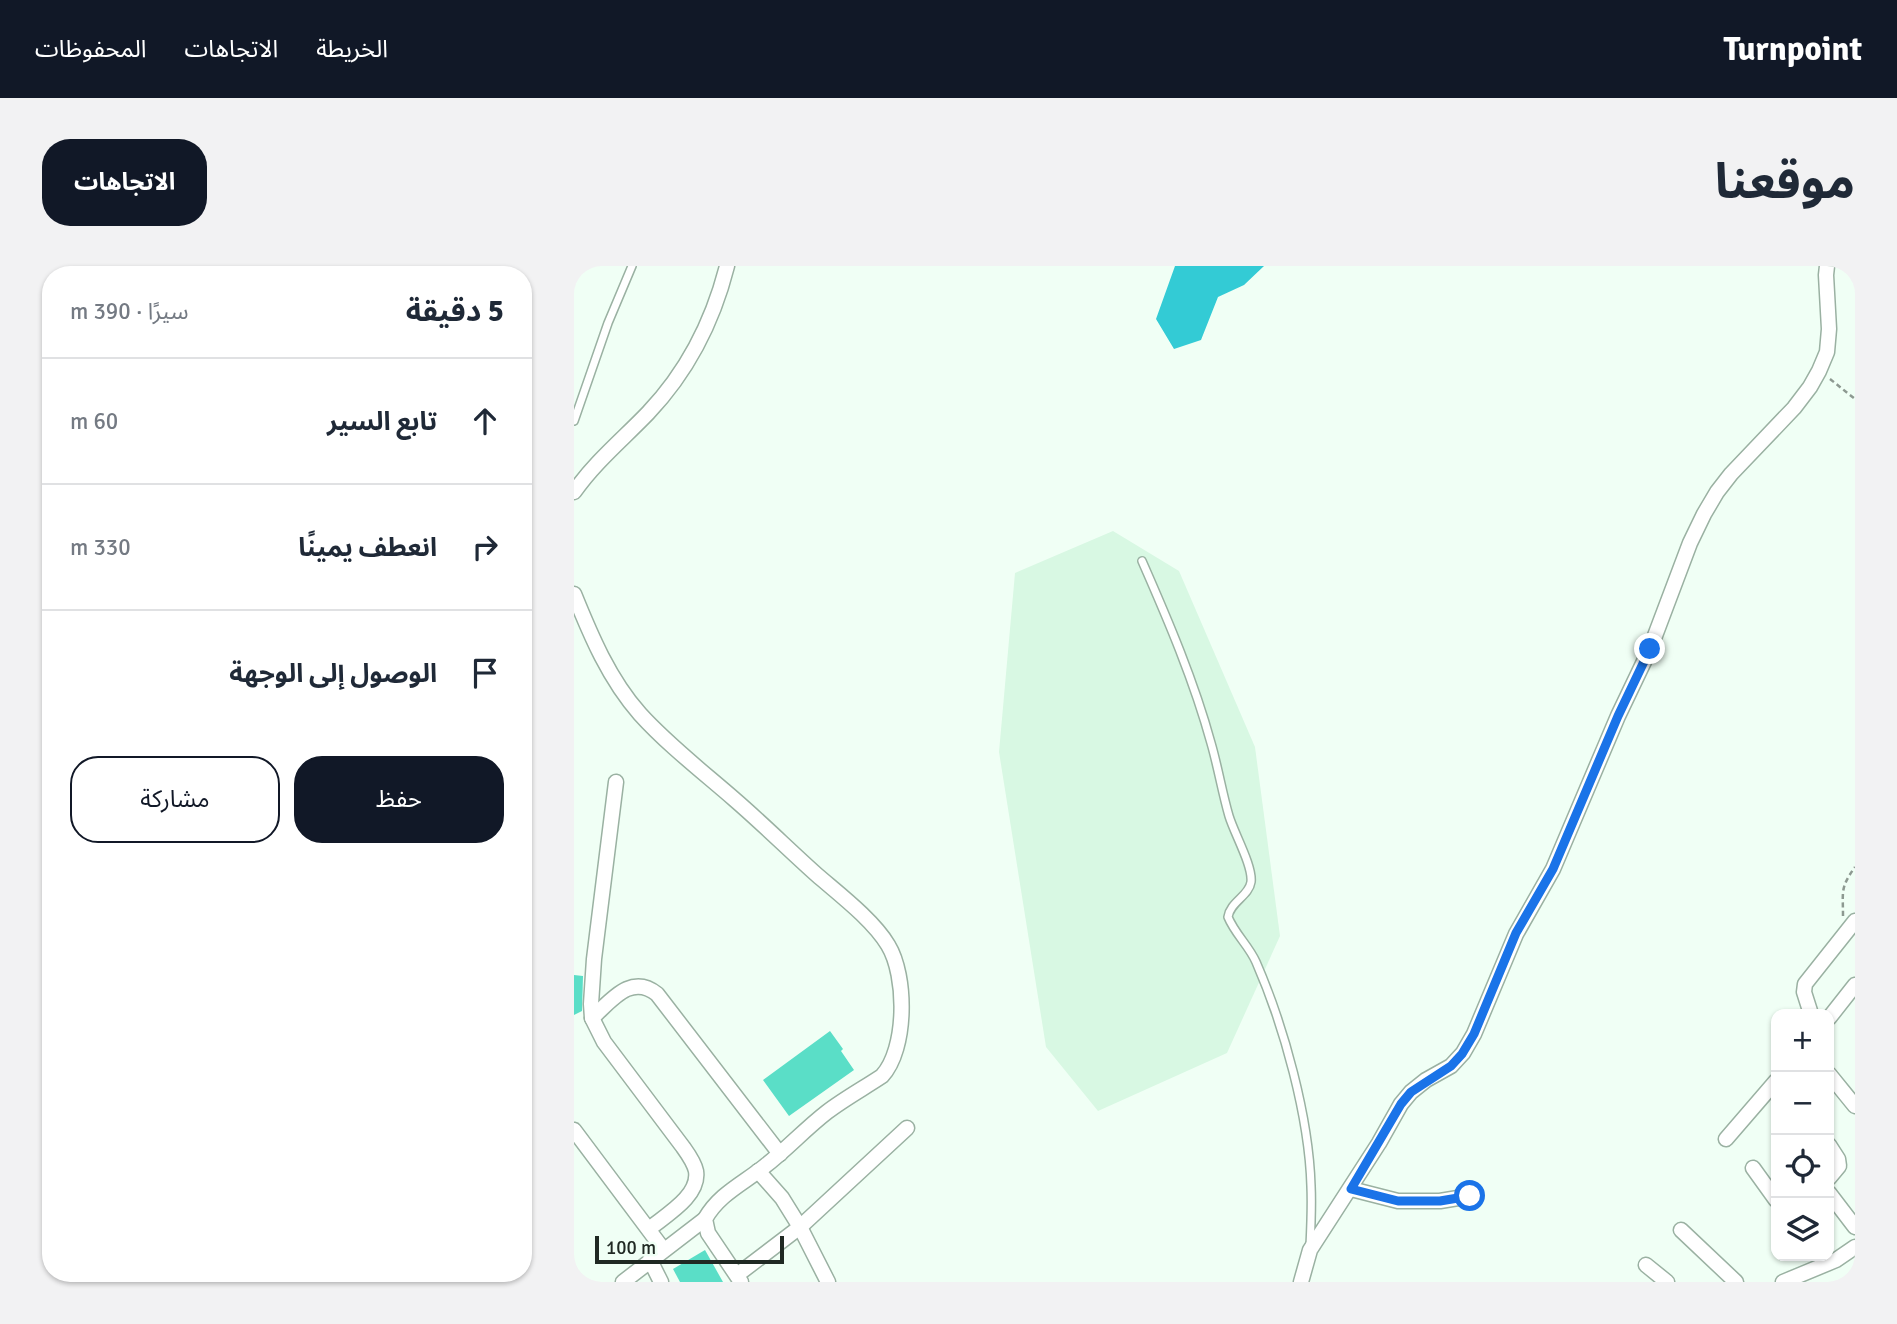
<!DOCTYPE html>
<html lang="ar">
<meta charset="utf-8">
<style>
body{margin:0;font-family:Signika,"Noto Sans Arabic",sans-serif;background:#f2f2f3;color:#1f2937;direction:rtl}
.controls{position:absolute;right:21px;bottom:21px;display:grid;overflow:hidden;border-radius:14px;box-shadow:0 2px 5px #0004}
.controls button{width:63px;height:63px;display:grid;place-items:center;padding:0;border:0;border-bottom:2px solid #e0e1e3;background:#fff;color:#1f2937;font:35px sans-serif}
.scale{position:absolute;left:21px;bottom:18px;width:189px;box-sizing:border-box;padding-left:7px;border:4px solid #202923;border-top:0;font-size:19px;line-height:24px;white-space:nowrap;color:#202923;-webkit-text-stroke:5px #f0fff5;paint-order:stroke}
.stop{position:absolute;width:21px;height:21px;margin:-16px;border:5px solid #1a73e8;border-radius:50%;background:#fff}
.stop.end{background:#1a73e8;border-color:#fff;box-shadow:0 2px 7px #0008}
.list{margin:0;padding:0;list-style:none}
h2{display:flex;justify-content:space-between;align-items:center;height:91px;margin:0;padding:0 28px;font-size:30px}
h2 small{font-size:23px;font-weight:400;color:#747a83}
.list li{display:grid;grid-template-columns:46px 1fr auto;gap:21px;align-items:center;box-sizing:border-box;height:126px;padding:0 28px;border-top:2px solid #e0e1e3}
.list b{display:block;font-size:26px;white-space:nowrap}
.list em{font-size:23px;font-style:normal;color:#747a83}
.actions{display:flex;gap:14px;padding:21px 28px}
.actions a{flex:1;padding:16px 0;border:2px solid #111827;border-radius:28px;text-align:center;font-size:24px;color:#111827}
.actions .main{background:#111827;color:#fff}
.icon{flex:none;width:38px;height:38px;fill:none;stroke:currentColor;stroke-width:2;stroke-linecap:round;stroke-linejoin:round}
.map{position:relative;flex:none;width:1281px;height:1016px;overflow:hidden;direction:ltr;border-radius:28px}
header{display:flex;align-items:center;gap:42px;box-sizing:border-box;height:98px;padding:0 35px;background:#111827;color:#fff}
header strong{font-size:33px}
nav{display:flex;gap:38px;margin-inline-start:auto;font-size:24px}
.intro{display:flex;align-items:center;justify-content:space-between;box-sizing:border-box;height:168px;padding:0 42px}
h1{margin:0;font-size:49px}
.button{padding:18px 32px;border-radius:28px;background:#111827;color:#fff;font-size:24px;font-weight:700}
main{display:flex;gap:42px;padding:0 42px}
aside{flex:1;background:#fff;border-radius:28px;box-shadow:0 2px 5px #0004}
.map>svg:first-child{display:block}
.built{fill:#d8f8e3}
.water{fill:#33cbd5}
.building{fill:#5adec7}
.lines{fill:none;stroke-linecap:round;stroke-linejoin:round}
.service-casing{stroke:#9ab1a2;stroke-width:10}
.minor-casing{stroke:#9ab1a2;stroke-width:17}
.path{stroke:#8d9991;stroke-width:2.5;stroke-dasharray:5 3.5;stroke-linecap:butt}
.service{stroke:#fff;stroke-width:7}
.minor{stroke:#fff;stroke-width:14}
.route{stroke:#1a73e8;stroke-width:9}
</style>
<header>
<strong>Turnpoint</strong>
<nav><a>الخريطة</a><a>الاتجاهات</a><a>المحفوظات</a></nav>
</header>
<div class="intro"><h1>موقعنا</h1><a class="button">الاتجاهات</a></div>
<main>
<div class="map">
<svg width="1281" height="1016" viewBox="0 0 1281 1016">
<rect width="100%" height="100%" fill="#f0fff5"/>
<polygon class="built" points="539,265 605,305 681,481 706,670 653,787 524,845 472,781 425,486 441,307"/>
<polygon class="water" points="601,0 690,0 670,19 644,31 627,74 600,83 582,53"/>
<g class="building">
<polygon points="0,709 9,710 8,745 0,749"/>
<polygon points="256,765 269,783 267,785 280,804 215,850 189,814"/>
<polygon points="131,984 149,1016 106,1016 99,1003"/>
</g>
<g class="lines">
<g class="service-casing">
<g id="service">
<polyline points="0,155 34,57 58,0"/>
<path d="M 568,295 C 594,354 620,415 637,477 C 644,501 648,526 655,550 C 660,567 679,600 677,616 C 675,630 656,636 654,651 C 661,668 675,680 682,696 C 710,760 735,851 737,920 C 738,940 737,960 736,980"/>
</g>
</g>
<g class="minor-casing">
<g id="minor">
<path d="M 0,226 C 21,196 49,173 74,147 C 113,106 139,55 153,0"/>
<path d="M 0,328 C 17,370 35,413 66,448 C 94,479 129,506 160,533 C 189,558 215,584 243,609 C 265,628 299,654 314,679 C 333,710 333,783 308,810 C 290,822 270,833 253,846 C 231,863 213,883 191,900 C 170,917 145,928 131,953 L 134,967 L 167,1016"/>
<path d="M 42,516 L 20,693 L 17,738 L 18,752 L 30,776 L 109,881 C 114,888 120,896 122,905 C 126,930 92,949 75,963"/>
<polyline points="1237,748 1230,726 1231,718 1281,655"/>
<path d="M 18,752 C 37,735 57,707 83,728 L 206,888"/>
<polyline points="1255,752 1281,719"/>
<polyline points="1255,808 1281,840"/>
<polyline points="0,864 89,983"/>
<polyline points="1152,873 1202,815"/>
<polyline points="1255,879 1264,893 1265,900 1255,912"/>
<polyline points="1179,902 1202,934"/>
<polyline points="184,905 208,932 226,961 254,1016"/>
<polyline points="777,923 824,935 866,935 896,930"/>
<polyline points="1255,927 1281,961"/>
<polyline points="1107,964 1162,1016"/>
<polyline points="76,994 87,1016"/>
<polyline points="1072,999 1093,1016"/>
<polyline points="163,1009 226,961 333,862"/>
<polyline points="49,1016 131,953"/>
<polyline points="727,1016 736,984 805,877 827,838 837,826 852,814 877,800 889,787 900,768 942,668 979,603 1044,450 1076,383 1116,277 1130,248 1143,226 1157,208 1220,142 1236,121 1245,105 1253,86 1255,63 1252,9 1253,0"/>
<polyline points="1209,1016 1262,994 1281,981"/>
</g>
</g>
<g class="path">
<polyline points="1256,113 1281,133"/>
<path d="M 1269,650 C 1269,625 1266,622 1281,601"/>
</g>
<use href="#service" class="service"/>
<use href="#minor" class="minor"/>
</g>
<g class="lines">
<polyline class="route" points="896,930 866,935 824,935 777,923 827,838 837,826 877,800 888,788 900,768 942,667 979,603 1044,450 1076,383"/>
</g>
</svg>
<div class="controls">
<button>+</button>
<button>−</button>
<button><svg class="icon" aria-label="locate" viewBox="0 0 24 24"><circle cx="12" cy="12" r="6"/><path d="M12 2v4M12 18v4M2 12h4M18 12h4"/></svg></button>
<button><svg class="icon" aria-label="layers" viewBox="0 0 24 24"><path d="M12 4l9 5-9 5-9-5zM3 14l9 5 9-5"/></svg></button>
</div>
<div class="scale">100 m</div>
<div class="stop" style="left:896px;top:930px"></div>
<div class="stop end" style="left:1076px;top:383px"></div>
</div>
<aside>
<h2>5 دقيقة<small>سيرًا · 390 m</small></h2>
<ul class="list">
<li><svg class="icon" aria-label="ahead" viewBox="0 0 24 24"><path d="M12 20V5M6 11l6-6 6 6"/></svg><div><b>تابع السير</b></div><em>60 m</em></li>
<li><svg class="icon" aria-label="right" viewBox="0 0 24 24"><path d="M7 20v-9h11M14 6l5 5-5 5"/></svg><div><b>انعطف يمينًا</b></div><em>330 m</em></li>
<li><svg class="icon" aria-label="arrive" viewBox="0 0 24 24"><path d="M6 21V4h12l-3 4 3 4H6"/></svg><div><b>الوصول إلى الوجهة</b></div></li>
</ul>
<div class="actions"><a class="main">حفظ</a><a>مشاركة</a></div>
</aside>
</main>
